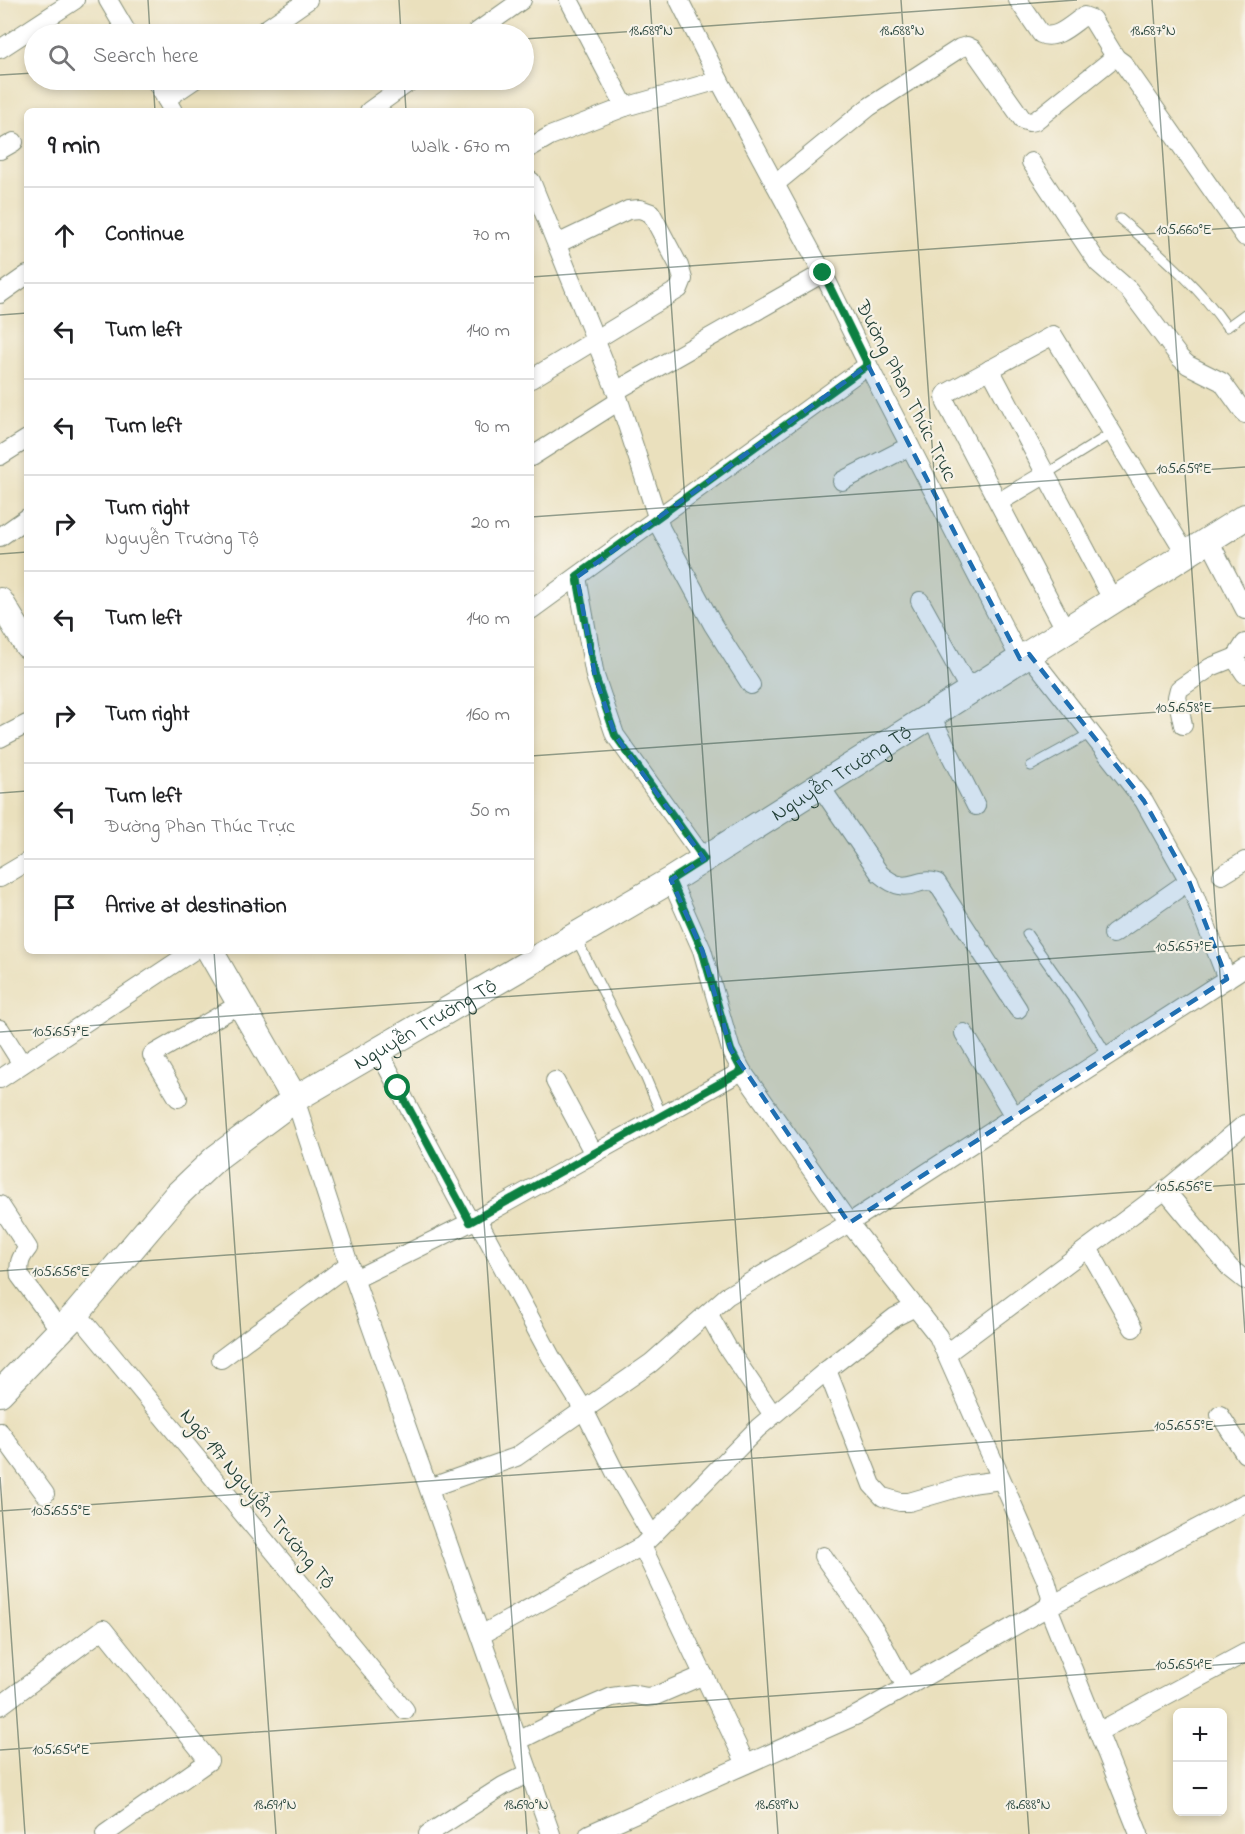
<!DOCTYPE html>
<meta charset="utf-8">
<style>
body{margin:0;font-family:"Indie Flower",sans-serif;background:#f6f6f6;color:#202124}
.controls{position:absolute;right:18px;bottom:18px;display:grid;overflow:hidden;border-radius:9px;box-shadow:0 3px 9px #0003}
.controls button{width:54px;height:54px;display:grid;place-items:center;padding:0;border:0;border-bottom:2px solid #e0e0e0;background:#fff;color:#202124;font:30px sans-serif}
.stop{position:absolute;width:18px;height:18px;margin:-14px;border:4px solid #0b8043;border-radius:50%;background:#fff}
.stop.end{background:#0b8043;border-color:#fff;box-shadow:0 2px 6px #0008}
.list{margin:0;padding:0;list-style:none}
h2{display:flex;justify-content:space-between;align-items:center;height:78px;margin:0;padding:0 24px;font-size:26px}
h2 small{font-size:20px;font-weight:400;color:#757577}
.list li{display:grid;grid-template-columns:39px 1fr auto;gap:18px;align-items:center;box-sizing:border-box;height:96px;padding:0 24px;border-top:2px solid #e0e0e0}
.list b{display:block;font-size:22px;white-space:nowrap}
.list p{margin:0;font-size:20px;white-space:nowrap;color:#757577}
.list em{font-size:20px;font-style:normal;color:#757577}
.icon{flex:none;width:33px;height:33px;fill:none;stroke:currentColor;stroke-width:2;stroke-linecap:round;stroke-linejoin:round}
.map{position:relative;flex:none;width:1245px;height:1834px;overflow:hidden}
.search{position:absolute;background:#fff;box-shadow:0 3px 9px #0003;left:24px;top:24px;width:510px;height:66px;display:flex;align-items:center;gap:15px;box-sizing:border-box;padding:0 21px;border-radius:33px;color:#757577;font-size:22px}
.panel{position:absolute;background:#fff;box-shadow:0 3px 9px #0003;left:24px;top:108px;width:510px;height:846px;border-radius:9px}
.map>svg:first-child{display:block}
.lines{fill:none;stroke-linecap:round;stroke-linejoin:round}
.lane-casing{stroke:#848e78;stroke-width:11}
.street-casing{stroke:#848e78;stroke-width:20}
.secondary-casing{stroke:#848e78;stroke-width:28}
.lane{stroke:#fff;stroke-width:9}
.street{stroke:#fff;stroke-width:18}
.secondary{stroke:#fff;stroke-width:26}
.route{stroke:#0b8043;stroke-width:8}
.marked{fill:#1f6fb2;fill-opacity:0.2;stroke:#1f6fb2;stroke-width:4.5;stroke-dasharray:12 8;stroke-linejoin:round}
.ticks{fill:none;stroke:#1f3d34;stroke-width:1.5;stroke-opacity:0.45}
.labels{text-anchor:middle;stroke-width:4.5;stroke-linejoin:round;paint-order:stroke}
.street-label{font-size:21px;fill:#1f3d34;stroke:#f7f3e8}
.ticks-label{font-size:15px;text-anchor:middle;fill:#1f3d34;stroke:#f7f3e8;stroke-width:4.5;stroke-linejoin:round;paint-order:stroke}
</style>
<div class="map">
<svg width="1245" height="1834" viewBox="0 0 1245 1834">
<rect width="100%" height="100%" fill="#f7f3e8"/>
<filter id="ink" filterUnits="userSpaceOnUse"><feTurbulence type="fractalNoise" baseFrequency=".0167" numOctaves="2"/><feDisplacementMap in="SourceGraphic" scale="12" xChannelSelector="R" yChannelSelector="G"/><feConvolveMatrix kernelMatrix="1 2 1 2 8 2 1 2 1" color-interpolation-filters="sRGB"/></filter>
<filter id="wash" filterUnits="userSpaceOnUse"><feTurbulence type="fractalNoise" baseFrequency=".008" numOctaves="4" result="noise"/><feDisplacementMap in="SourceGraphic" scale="24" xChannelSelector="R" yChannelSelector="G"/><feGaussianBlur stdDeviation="1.35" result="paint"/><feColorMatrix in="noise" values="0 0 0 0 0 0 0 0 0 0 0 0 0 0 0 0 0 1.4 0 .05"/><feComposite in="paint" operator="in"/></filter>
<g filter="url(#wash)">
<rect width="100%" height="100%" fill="#eae0bd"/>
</g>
<g filter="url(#ink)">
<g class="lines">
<g class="lane-casing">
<g id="lane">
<path d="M 1120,219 C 1158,252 1198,285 1227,327 L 1245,314"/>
<polyline points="1046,474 1112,433"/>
<polyline points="1031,766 1091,733"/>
<polyline points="1027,934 1077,1005 1108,1056"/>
<polyline points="576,938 645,1076 662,1116"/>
</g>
</g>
<g class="street-casing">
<g id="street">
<polyline points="108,0 128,34"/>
<polyline points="569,0 625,107 719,80 823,273 868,365 1020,659"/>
<polyline points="679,0 719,80"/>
<path d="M 1018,0 L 1041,34 C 1056,41 1072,24 1084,16 L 1092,19 L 1116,58"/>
<polyline points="259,34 308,0"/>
<polyline points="474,34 522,0"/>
<polyline points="0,49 75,0"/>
<polyline points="155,80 173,111"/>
<polyline points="166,99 194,80"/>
<polyline points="369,111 412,80"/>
<polyline points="531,147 550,136 625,107"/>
<polyline points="0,150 14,142"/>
<polyline points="1031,162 1098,263 1129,290 1180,358 1188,365 1222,382 1245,414"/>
<polyline points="531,181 616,391 661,529 713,625 751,685"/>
<polyline points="775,184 869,107 960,48 967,46 973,49 1023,120 1029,122 1035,121 1110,61 1116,58 1123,63 1245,237"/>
<polyline points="0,294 27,275"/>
<polyline points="990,369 1113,601"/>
<polyline points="531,379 679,289 683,279 679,266 651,213 640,209 628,210 557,244"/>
<polyline points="616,391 823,273"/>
<polyline points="0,456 27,439"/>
<polyline points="531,457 619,401"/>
<polyline points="842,481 910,446"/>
<polyline points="999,502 1046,474"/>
<polyline points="0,537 27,518"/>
<polyline points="1209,540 1245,610"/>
<polyline points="577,577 595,676 615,735 704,859"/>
<polyline points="920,601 970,691"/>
<polyline points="531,610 868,365"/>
<polyline points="1066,631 946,403 945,396 947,393 1053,335 1186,554"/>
<polyline points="1245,643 1236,657 1237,662 1245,674"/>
<polyline points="1029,654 1144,801 1189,881 1227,979"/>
<polyline points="931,716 976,806"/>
<polyline points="1183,725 1177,697 1179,689 1211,667 1236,657"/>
<polyline points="0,738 27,724"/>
<path d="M 820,786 L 880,874 C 909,899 915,875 937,883 L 1018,1009"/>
<polyline points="1222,875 1245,861"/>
<polyline points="0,878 27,862"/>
<polyline points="671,880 702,950 731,1050 742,1071 849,1223 938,1336 1046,1580 1051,1598 1048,1607 1139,1834"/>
<polyline points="1113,934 1189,881"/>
<polyline points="0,1029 22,1064"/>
<polyline points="964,1033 1014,1116"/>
<polyline points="378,1050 470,1222"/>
<polyline points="0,1079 193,951"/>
<polyline points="555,1081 594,1154"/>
<polyline points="178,1098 152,1055 240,1004"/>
<polyline points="295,1099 349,1264 551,1834"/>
<polyline points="1165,1190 1230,1268 1245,1280"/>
<path d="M 0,1205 L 28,1248 C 20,1258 18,1264 20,1276 L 60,1330"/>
<polyline points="477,1219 551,1357 584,1410 615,1472 652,1536"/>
<polyline points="1088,1248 1133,1328"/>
<polyline points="355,1279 477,1219 742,1071"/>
<polyline points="77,1313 405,1710"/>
<polyline points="708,1313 727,1347 773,1415"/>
<polyline points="946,1354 1168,1188 1245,1124"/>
<polyline points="221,1359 349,1264"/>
<polyline points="827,1370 872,1485 883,1497 900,1502 909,1502 971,1484 1001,1480"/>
<polyline points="1220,1415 1245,1454"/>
<polyline points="0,1432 45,1494"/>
<polyline points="429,1488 516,1457 651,1363 727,1296 849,1223 1245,967"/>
<polyline points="642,1546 746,1764"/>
<polyline points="823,1556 876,1632 906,1687"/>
<polyline points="481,1635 642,1546 758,1428 827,1370 895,1317 915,1307"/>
<polyline points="0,1706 103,1629 209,1761 105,1834"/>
<polyline points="1098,1732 1245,1653"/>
<polyline points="518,1741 570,1715 612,1697 632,1694 647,1697 655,1696 704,1675"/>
<polyline points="428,1834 503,1786 529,1773"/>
<polyline points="589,1834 857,1715 1048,1607 1245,1503"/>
</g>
</g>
<g class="secondary-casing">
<g id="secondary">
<polyline points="0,601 27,645"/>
<polyline points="210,951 295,1099"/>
<path id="s1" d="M 0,1393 L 77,1313 L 177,1195 L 216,1158 L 295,1099 L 671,880 L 1245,517"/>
</g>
</g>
<use href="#lane" class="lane"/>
<use href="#street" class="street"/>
<use href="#secondary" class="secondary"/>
</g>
</g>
<g class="lines" filter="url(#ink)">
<polyline class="route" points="398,1088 470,1222 742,1071 731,1050 702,950 671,880 704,859 615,735 595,676 577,576 868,365 823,273"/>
</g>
<path class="marked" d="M 868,365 L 1020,659 L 1029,654 L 1144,801 L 1189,881 L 1227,979 L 849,1223 L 731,1050 L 702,950 L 671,880 L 704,859 L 615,735 L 595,676 L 577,577 Z"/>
<path class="ticks" d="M 148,0 L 150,34M 399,0 L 401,34M 650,0 L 778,1834M 901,0 L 1029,1834M 1152,0 L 1245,1333M 524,39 L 1077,0M 0,75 L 34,73M 153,80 L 155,111M 404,80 L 406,111M 531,277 L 1245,227M 0,315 L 27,313M 531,517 L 1245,467M 0,554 L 27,552M 531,756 L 1245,706M 0,793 L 27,791M 214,951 L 276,1834M 465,951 L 527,1834M 0,1032 L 1245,945M 0,1271 L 1245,1184M 0,1477 L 25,1834M 0,1511 L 1245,1424M 0,1750 L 1245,1663"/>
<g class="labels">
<g class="street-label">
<text transform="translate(907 390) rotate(63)" y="7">Đường Phan Thúc Trực</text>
<text dy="7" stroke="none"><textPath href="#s1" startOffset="1054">Nguyễn Trường Tộ</textPath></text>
<text dy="7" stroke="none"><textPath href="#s1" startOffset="568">Nguyễn Trường Tộ</textPath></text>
<text transform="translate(258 1498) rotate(50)" y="7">Ngõ 197 Nguyễn Trường Tộ</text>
</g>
</g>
<g class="ticks-label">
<text x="651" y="35">18.689°N</text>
<text x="902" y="35">18.688°N</text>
<text x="1153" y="35">18.687°N</text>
<text x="1184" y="234">105.660°E</text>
<text x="1184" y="473">105.659°E</text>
<text x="1184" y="712">105.658°E</text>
<text x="1184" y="951">105.657°E</text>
<text x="61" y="1036">105.657°E</text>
<text x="1184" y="1191">105.656°E</text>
<text x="61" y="1276">105.656°E</text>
<text x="1184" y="1430">105.655°E</text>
<text x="61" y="1515">105.655°E</text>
<text x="1184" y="1669">105.654°E</text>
<text x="61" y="1754">105.654°E</text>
<text x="275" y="1809">18.691°N</text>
<text x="526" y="1809">18.690°N</text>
<text x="777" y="1809">18.689°N</text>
<text x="1028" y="1809">18.688°N</text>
</g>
</svg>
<div class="controls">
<button>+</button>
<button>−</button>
</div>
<div class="stop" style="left:398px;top:1088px"></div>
<div class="stop end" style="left:823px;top:273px"></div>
<div class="search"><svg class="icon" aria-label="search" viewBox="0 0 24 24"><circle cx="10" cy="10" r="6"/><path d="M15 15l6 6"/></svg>Search here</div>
<section class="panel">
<h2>9 min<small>Walk · 670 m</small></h2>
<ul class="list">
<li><svg class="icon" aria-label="ahead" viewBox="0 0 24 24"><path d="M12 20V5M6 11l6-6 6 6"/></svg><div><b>Continue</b></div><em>70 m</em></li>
<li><svg class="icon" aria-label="left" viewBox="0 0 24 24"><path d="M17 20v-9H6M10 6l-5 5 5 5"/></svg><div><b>Turn left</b></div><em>140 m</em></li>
<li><svg class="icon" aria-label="left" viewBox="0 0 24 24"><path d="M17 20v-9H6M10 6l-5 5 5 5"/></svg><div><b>Turn left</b></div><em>90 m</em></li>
<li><svg class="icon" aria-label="right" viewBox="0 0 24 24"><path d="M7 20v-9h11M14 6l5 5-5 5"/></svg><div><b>Turn right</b><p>Nguyễn Trường Tộ</p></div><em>20 m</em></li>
<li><svg class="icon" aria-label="left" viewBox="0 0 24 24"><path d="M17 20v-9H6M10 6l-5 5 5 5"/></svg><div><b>Turn left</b></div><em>140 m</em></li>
<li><svg class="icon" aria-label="right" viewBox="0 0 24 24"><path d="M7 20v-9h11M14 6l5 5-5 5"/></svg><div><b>Turn right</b></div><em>160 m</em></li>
<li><svg class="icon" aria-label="left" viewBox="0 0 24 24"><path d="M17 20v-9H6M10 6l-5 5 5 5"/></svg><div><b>Turn left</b><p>Đường Phan Thúc Trực</p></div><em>50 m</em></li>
<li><svg class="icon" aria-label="arrive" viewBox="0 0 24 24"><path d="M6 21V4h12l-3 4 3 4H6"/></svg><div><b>Arrive at destination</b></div></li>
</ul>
</section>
</div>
